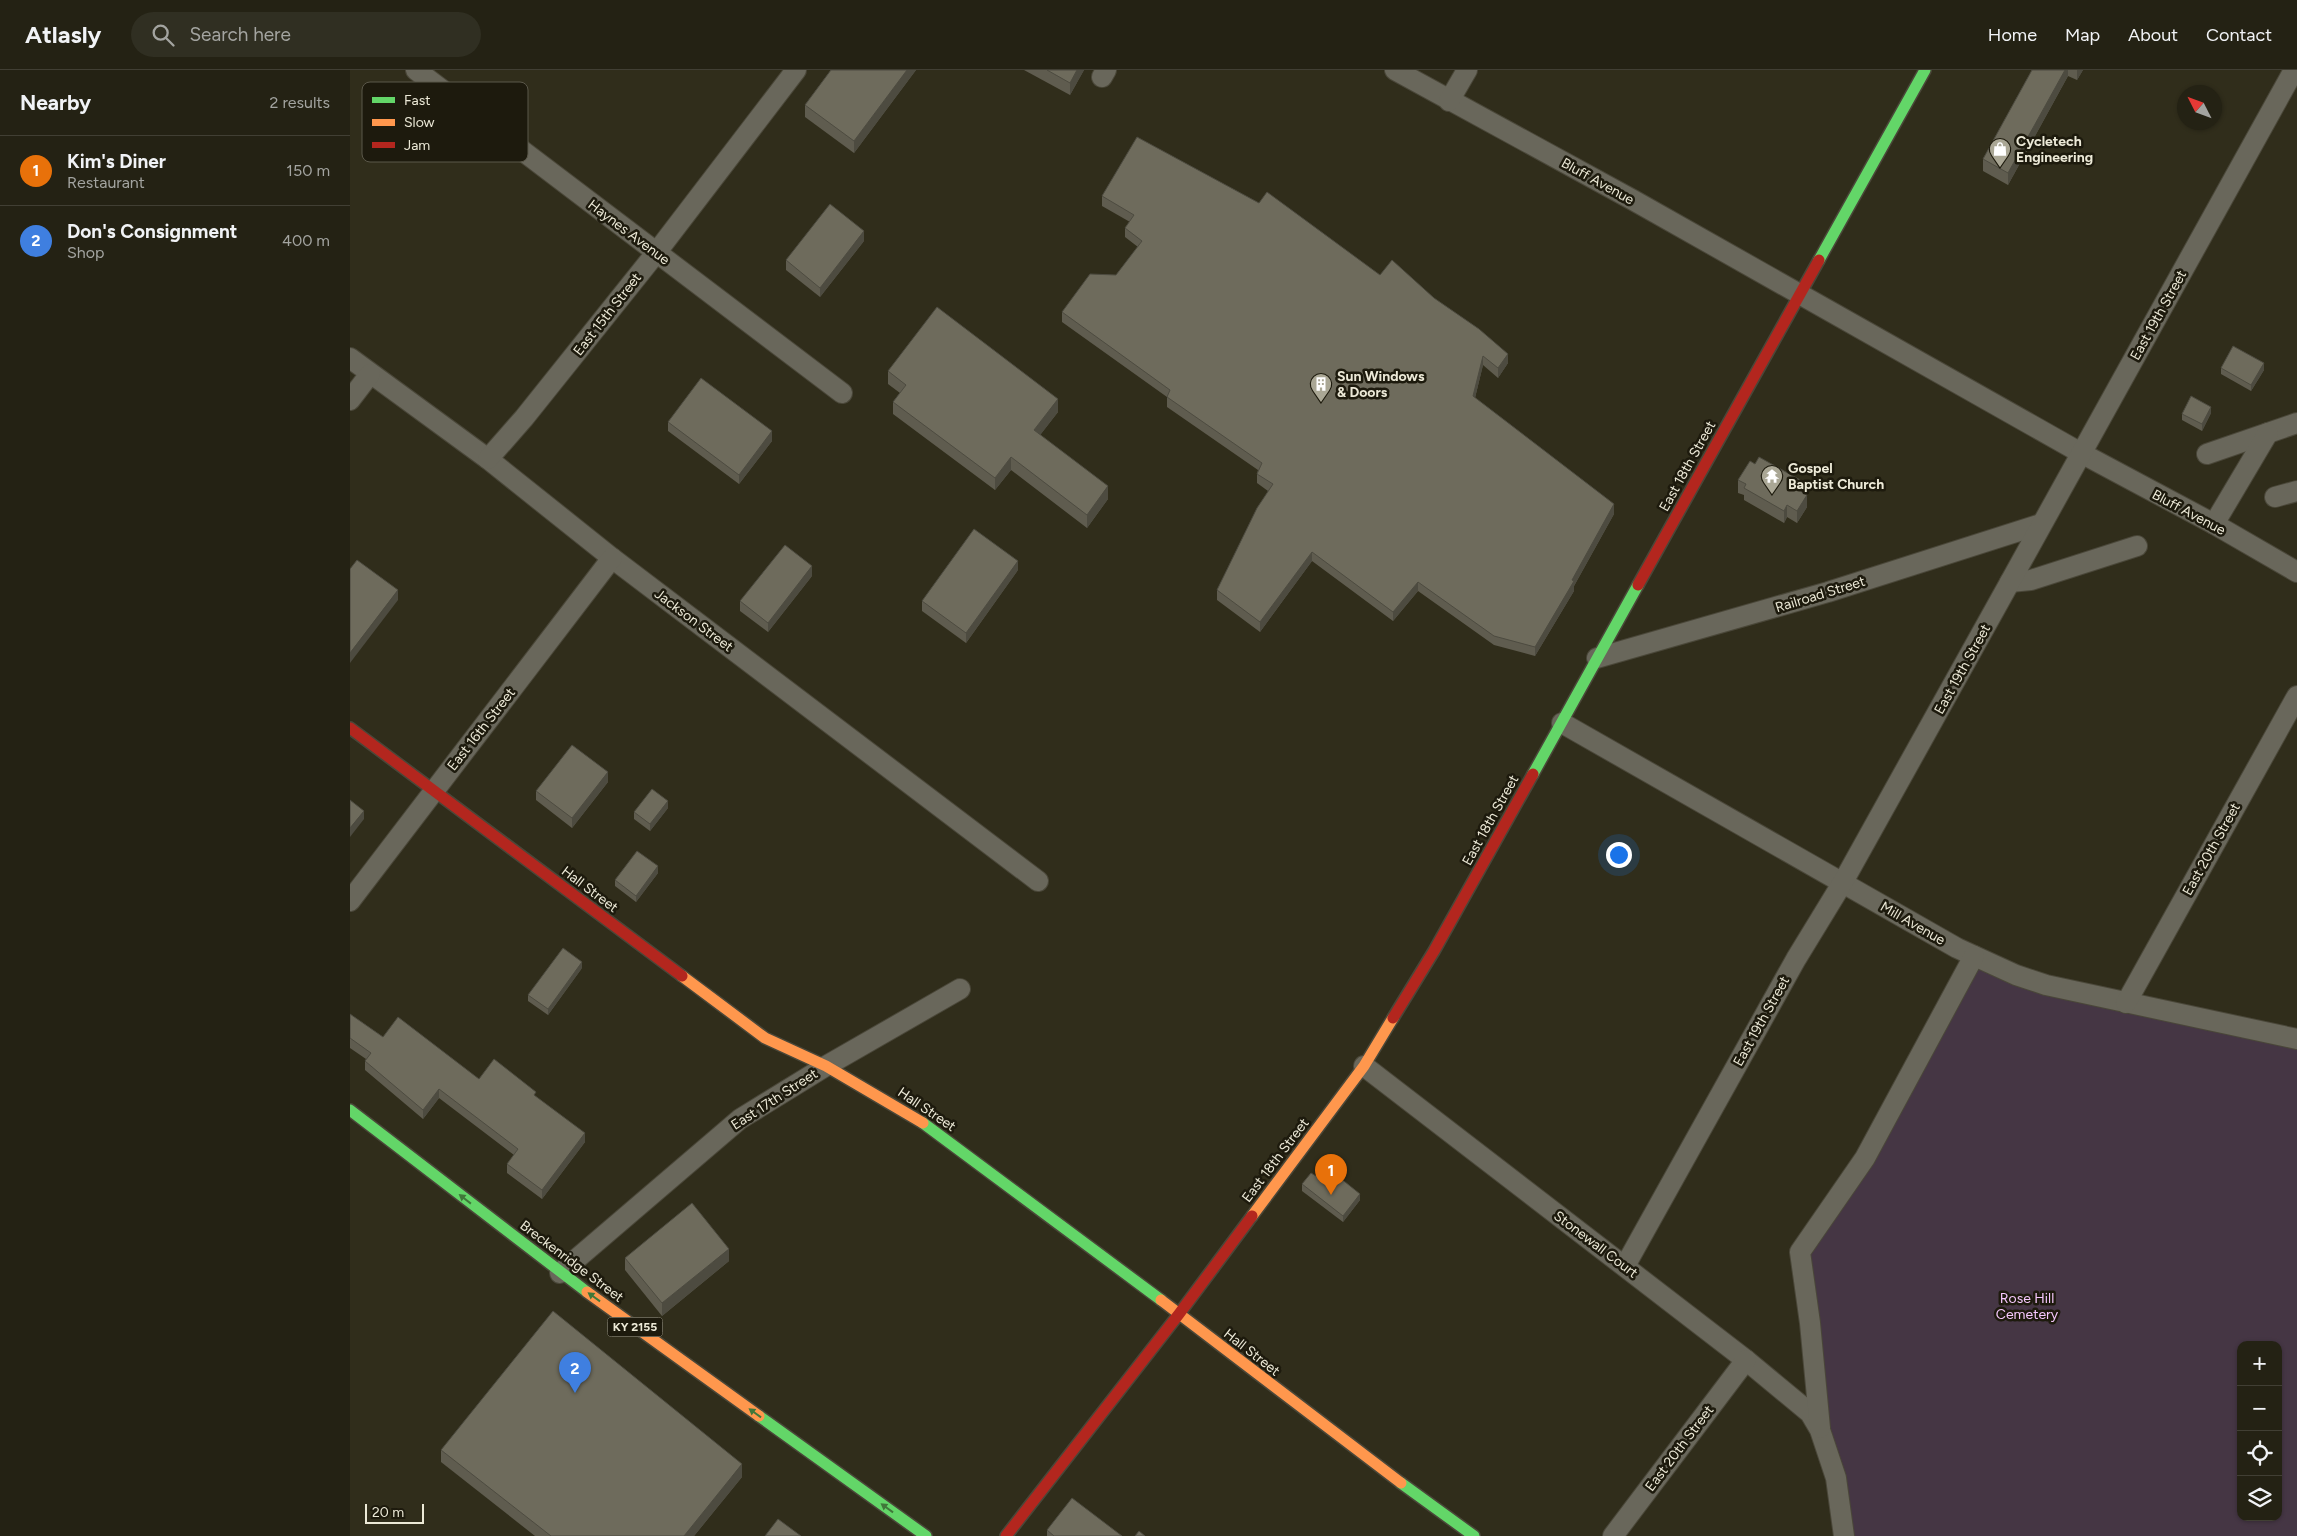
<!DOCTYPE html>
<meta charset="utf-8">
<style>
body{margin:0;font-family:Figtree,sans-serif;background:#302f22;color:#f1f3f6}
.controls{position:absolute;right:15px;bottom:15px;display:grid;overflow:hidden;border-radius:10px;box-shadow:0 1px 4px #0004}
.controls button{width:45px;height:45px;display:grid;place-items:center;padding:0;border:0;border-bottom:1px solid #413f34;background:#242214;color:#f1f3f6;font:25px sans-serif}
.compass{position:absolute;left:1827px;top:15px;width:45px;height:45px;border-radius:50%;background:#242214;box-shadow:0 1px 4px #0004;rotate:312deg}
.scale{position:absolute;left:15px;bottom:12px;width:59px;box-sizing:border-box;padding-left:5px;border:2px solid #ece9d7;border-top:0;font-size:14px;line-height:18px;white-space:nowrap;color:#ece9d7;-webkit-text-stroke:4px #1d1a0d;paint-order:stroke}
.you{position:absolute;left:1268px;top:784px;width:18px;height:18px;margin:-12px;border:4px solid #fff;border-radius:50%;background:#1a73e8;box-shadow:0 0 0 8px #1a73e833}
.badge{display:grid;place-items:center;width:32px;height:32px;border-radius:50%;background:#2563eb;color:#fff;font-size:16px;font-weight:700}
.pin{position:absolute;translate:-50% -41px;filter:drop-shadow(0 1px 2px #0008)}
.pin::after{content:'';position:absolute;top:26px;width:18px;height:15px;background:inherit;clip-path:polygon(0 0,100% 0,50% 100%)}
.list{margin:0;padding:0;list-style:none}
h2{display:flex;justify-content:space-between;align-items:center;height:65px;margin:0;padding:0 20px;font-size:21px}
h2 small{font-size:16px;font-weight:400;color:#a3a4a0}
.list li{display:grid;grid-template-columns:32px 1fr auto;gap:15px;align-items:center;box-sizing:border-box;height:70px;padding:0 20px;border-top:1px solid #413f34}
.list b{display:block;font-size:19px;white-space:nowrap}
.list p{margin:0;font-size:16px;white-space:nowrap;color:#a3a4a0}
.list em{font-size:16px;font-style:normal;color:#a3a4a0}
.icon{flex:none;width:28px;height:28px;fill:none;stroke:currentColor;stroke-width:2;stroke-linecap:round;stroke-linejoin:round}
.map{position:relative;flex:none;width:1947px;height:1466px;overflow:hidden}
header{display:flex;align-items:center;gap:30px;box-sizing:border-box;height:70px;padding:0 25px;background:#242214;border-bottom:1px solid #413f34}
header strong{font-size:24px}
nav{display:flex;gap:28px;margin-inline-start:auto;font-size:18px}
.search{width:350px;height:45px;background:#302f22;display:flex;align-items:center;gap:12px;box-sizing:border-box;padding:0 18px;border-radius:28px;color:#a3a4a0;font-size:19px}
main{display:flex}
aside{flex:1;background:#242214}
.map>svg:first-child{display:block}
.green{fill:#453644;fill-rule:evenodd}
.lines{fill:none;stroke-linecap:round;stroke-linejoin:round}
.street-casing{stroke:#4a4739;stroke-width:22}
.fast-casing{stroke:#4a4739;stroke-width:14}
.slow-casing{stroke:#4a4739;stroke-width:14}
.jam-casing{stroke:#4a4739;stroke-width:14}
.street{stroke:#69675b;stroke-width:20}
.fast{stroke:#63d668;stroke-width:11}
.slow{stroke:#ff974d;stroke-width:11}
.jam{stroke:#b3261e;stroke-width:11}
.wall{fill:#5f5c4f}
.shaded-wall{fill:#4d4b40}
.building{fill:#6e6b5c;stroke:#4d4b40}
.oneway{fill:#40783a}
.labels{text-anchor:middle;stroke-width:5;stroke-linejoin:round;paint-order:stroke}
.shield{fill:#1d1a0d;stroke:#aeab9a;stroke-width:1}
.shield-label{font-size:12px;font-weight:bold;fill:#ece9d7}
.poi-label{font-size:14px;font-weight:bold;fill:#ece9d7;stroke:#1d1a0d;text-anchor:start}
.street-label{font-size:14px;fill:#ece9d7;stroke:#1d1a0d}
.park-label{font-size:14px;fill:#f6c8fe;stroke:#1d1a0d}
.key{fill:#1d1a0d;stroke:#5b584a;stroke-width:1}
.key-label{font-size:14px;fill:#ece9d7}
</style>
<header>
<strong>Atlasly</strong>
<div class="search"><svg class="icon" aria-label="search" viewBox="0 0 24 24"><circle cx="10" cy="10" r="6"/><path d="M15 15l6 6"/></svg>Search here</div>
<nav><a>Home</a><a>Map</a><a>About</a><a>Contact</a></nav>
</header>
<main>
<aside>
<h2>Nearby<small>2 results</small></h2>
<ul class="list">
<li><span class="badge" style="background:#e8710a">1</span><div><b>Kim's Diner</b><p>Restaurant</p></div><em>150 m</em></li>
<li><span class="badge" style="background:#3f7fe0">2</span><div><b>Don's Consignment</b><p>Shop</p></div><em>400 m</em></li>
</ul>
</aside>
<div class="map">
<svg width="1947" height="1466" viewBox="0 0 1947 1466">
<rect width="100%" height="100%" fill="#302d1b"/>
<path class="green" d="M 1624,886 L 1666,905 L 1947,969 L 1947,1466 L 1494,1466 L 1450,1182 ZM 1891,1275 L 1928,1275 L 1928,1447 L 1891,1447 Z"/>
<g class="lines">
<g class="street-casing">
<g id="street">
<polyline points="66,0 492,323"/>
<polyline points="1045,0 1283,130 1731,383 1864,454 1947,502"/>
<polyline points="752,7 756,0"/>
<polyline points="1099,31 1117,0"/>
<polyline points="0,288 138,389 262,488 688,811"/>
<polyline points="0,330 20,304"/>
<polyline points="1857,384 1947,353"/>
<polyline points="138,389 174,348 306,183 446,0"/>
<polyline points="1925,427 1947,421"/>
<polyline points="1864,454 1918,363"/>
<polyline points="1660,512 1681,510 1787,476"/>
<polyline points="1247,588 1478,522 1691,454"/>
<polyline points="1212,653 1607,878 1666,905 1696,915 1947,969"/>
<polyline points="0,831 262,488"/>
<polyline points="1776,933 1947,626"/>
<polyline points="1014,996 1396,1290 1460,1343 1470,1360 1486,1408 1494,1466"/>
<polyline points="1275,1196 1446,889 1493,812 1660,512 1944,0"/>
<polyline points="210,1203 390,1049 476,996 610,919"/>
<polyline points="1470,1358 1460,1253 1450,1182 1515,1088 1624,886"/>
<polyline points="1263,1466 1396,1290"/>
</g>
</g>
<g class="fast-casing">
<g id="fast">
<polyline points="1469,190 1575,0"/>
<polyline points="1183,704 1288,515"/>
<polyline points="0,1040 237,1222"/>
<polyline points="573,1053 811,1230"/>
<polyline points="409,1346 576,1466"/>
<polyline points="1051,1413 1124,1466"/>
</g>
</g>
<g class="slow-casing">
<g id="slow">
<polyline points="332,906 415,968 476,996 573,1053"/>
<polyline points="902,1146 1014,996 1043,948"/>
<polyline points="237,1222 409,1346"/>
<polyline points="811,1230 1051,1413"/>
</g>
</g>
<g class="jam-casing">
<g id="jam">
<polyline points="1288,515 1469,190"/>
<polyline points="0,658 332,906"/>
<polyline points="1043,948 1084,881 1183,704"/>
<polyline points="656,1466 829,1244 902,1146"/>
</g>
</g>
<use href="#street" class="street"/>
<use href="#fast" class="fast"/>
<use href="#slow" class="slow"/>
<use href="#jam" class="jam"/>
</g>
<g class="wall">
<polygon points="481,0 566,0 504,83 455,47 455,35"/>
<polygon points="674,0 734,0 720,25"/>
<polygon points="1682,0 1733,0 1727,10 1718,6 1658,115 1633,101 1633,89"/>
<polygon points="752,126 1030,205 1084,228 1158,293 1148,308 1133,295 1125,328 1264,444 1224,516 1224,521 1185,586 1144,575 1068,521 1043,551 962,491 910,562 867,530 867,520 918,421 907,413 907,404 908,400 817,337 817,327 712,252 712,242 766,205 788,177 775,167 775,158 780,152 752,136"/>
<polygon points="514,171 470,227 436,200 436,190"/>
<polygon points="1871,298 1914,300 1901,321 1871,304"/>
<polygon points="538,301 708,342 690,365 758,429 737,458 661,400 645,420 543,344 543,332 550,323 538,314"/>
<polygon points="1861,343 1852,361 1832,350 1832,344"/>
<polygon points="318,352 422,371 389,414 318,361"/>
<polygon points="1388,410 1452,422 1457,437 1447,453 1437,447 1434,453 1394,430 1394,425 1388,423"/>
<polygon points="668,500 616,573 572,541 572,531"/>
<polygon points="462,506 418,562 390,541 390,531"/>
<polygon points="258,712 222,758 186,730 186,721"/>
<polygon points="318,738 300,761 284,749 284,742"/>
<polygon points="308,803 286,832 265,816 265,810"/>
<polygon points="232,898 198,945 178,931 178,925"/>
<polygon points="0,944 33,967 129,1009 186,1027 235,1072 192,1129 157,1103 157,1094 164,1085 89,1028 73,1049 15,1000 15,991 16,989 0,978"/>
<polygon points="966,1106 1010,1130 993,1152 952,1121 952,1114"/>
<polygon points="275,1188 379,1191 312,1246 275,1200"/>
<polygon points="91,1380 392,1407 344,1466 185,1466 91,1392"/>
<polygon points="697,1460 772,1466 697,1466"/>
</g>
<g class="shaded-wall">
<polygon points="557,0 566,0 504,83 504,71"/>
<polygon points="727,0 734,0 720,25 720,13"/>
<polygon points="1715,0 1718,0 1718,6 1658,115 1658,103"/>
<polygon points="1727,0 1733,0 1727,10"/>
<polygon points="514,161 514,171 470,227 470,218"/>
<polygon points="1158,284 1158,293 1148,308 1148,298"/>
<polygon points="1133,286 1133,295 1123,336 1123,326"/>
<polygon points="1914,293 1914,300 1901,321 1901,315"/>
<polygon points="708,329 708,342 684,373 684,360"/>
<polygon points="1861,337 1861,343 1852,361 1852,354"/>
<polygon points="422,361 422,371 389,414 389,405"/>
<polygon points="661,387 661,400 645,420 645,408"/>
<polygon points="1452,411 1452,424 1447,419"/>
<polygon points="758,416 758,429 737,458 737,445"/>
<polygon points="1457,425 1457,437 1447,453 1447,441"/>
<polygon points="1264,434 1264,444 1224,516 1224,521 1185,586 1185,577"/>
<polygon points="1437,435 1437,447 1434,453 1434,441"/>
<polygon points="962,482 962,491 910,562 910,552"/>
<polygon points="668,491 668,500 616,573 616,563"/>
<polygon points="462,496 462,506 418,562 418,553"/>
<polygon points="1068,512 1068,521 1043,551 1043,542"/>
<polygon points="48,520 48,530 0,593 0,583"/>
<polygon points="258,702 258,712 222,758 222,748"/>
<polygon points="318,731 318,738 300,761 300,754"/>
<polygon points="14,741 14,749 0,767 0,758"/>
<polygon points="308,796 308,803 286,832 286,826"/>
<polygon points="232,892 232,898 198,945 198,939"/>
<polygon points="89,1019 89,1028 73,1049 73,1040"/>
<polygon points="235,1063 235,1072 192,1129 192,1120"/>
<polygon points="1010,1124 1010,1130 993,1152 993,1146"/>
<polygon points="379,1179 379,1191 312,1246 312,1233"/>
<polygon points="392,1394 392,1407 344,1466 334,1466"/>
</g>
<g class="building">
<polygon points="481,0 557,0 504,71 455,35"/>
<polygon points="697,0 727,0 720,13"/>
<polygon points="1682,0 1715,0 1658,103 1633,89"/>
<polygon points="787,67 909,133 917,122 1030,205 1042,190 1084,228 1129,259 1158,284 1148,298 1133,286 1123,326 1264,434 1222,510 1224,511 1185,577 1144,566 1068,512 1043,542 962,482 910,552 867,520 907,438 923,414 907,404 912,393 817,327 820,320 712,242 740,204 766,205 792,171 775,158 784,145 752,126"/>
<polygon points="480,134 514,161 470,218 436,190"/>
<polygon points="587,237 708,329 684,360 758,416 737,445 661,387 645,408 543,332 556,315 538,301"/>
<polygon points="1883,276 1914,293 1901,315 1871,298"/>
<polygon points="351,308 422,361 389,405 318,352"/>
<polygon points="1841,326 1861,337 1852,354 1832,344"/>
<polygon points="1409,387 1452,411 1447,419 1457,425 1447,441 1437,435 1434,441 1394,418 1396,414 1388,410 1400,391 1405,394"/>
<polygon points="624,459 668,491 616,563 572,531"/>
<polygon points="435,475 462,496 418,553 390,531"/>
<polygon points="7,490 48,520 0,583 0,499"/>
<polygon points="222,675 258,702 222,748 186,721"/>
<polygon points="302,719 318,731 300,754 284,742"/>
<polygon points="0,730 14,741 0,758"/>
<polygon points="287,781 308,796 286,826 265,810"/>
<polygon points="213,878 232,892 198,939 178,925"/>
<polygon points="0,944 33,967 48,947 129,1009 144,989 186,1022 184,1025 235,1063 192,1120 157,1094 168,1079 89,1019 73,1040 15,991 21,983 0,968"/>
<polygon points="974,1095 1010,1124 993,1146 952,1114 961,1103 966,1106"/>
<polygon points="342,1133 379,1179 312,1233 275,1188"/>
<polygon points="203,1241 392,1394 334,1466 201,1466 91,1380"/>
<polygon points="722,1428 772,1466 704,1466 697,1460"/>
<polygon points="428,1449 451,1466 415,1466"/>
<polygon points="789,1461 795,1466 785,1466"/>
</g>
<defs><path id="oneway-solid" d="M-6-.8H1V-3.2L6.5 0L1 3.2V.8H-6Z" transform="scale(1.25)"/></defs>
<g class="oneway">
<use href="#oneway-solid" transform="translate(115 1129) rotate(-142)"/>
<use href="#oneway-solid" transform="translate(244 1227) rotate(-144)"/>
<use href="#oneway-solid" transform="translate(405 1343) rotate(-144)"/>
<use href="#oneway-solid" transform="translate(537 1438) rotate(-144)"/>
</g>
<defs>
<g id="shop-pin" transform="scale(1.125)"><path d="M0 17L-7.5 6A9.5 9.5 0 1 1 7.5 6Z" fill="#aaa795" stroke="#1d1a0d"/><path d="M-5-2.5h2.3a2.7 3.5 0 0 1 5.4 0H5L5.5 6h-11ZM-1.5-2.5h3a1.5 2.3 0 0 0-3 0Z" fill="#fff"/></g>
<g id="building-pin" transform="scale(1.125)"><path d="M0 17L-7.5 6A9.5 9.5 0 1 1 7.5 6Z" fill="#aaa795" stroke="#1d1a0d"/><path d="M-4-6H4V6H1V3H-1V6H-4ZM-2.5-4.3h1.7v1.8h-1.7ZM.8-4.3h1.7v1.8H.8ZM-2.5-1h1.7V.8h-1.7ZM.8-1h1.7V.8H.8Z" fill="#fff"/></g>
<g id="temple-pin" transform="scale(1.125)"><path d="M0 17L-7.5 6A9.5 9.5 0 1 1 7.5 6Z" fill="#aaa795" stroke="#1d1a0d"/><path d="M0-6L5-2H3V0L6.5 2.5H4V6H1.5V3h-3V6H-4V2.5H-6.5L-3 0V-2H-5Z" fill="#fff"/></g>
</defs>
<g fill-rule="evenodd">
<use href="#shop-pin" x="1650" y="79"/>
<use href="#building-pin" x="971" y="314"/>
<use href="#temple-pin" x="1422" y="406"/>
</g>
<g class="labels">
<rect class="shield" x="257.5" y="1247.5" width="55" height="19" rx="4"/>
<g class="shield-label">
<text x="285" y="1261">KY 2155</text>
</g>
<g class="poi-label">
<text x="1666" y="76">Cycletech<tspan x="1666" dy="16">Engineering</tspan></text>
<text x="987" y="311">Sun Windows<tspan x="987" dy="16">&amp; Doors</tspan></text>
<text x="1438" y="403">Gospel<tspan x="1438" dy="16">Baptist Church</tspan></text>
</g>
<g class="street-label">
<text transform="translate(1248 111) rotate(29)" y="5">Bluff Avenue</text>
<text transform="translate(279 162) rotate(37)" y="5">Haynes Avenue</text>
<text transform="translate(257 244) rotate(-52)" y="5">East 15th Street</text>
<text transform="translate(1808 245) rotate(-61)" y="5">East 19th Street</text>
<text transform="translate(1337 396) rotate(-61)" y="5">East 18th Street</text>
<text transform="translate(1839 442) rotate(28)" y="5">Bluff Avenue</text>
<text transform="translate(1470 524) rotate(-17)" y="5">Railroad Street</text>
<text transform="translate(344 550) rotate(37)" y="5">Jackson Street</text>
<text transform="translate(1612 599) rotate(-61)" y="5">East 19th Street</text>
<text transform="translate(131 659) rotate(-52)" y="5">East 16th Street</text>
<text transform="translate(1140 750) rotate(-61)" y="5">East 18th Street</text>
<text transform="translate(1861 779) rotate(-61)" y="5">East 20th Street</text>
<text transform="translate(240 819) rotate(37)" y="5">Hall Street</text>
<text transform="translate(1563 853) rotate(30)" y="5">Mill Avenue</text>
<text transform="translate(1411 951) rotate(-61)" y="5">East 19th Street</text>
<text transform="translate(424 1029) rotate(-33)" y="5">East 17th Street</text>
<text transform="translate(577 1039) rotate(34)" y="5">Hall Street</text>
<text transform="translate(925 1090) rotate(-53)" y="5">East 18th Street</text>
<text transform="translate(1246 1174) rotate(37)" y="5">Stonewall Court</text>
<text transform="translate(222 1191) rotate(37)" y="5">Breckenridge Street</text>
<text transform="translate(902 1282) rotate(38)" y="5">Hall Street</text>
<text transform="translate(1329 1378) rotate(-53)" y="5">East 20th Street</text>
</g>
<g class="park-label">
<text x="1677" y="1233">Rose Hill<tspan x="1677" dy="16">Cemetery</tspan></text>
</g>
</g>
<rect x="12" y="12" width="166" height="80" rx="8" class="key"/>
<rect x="22" y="27" width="23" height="6" fill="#63d668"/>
<rect x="22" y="49" width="23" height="7" fill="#ff974d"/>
<rect x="22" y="72" width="23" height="6" fill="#b3261e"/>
<g class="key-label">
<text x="54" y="35">Fast</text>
<text x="54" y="57">Slow</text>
<text x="54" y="80">Jam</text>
</g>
</svg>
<div class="controls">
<button>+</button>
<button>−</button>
<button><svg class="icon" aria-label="locate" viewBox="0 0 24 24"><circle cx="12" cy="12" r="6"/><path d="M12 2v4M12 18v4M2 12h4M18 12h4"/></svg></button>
<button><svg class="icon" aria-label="layers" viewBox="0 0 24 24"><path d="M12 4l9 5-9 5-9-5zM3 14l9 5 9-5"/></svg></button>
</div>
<svg class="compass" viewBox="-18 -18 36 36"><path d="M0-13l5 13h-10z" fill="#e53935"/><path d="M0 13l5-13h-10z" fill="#a3a4a0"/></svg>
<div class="scale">20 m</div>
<div class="you"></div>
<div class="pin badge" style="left:981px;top:1125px;background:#e8710a">1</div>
<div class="pin badge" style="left:225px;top:1323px;background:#3f7fe0">2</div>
</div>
</main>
